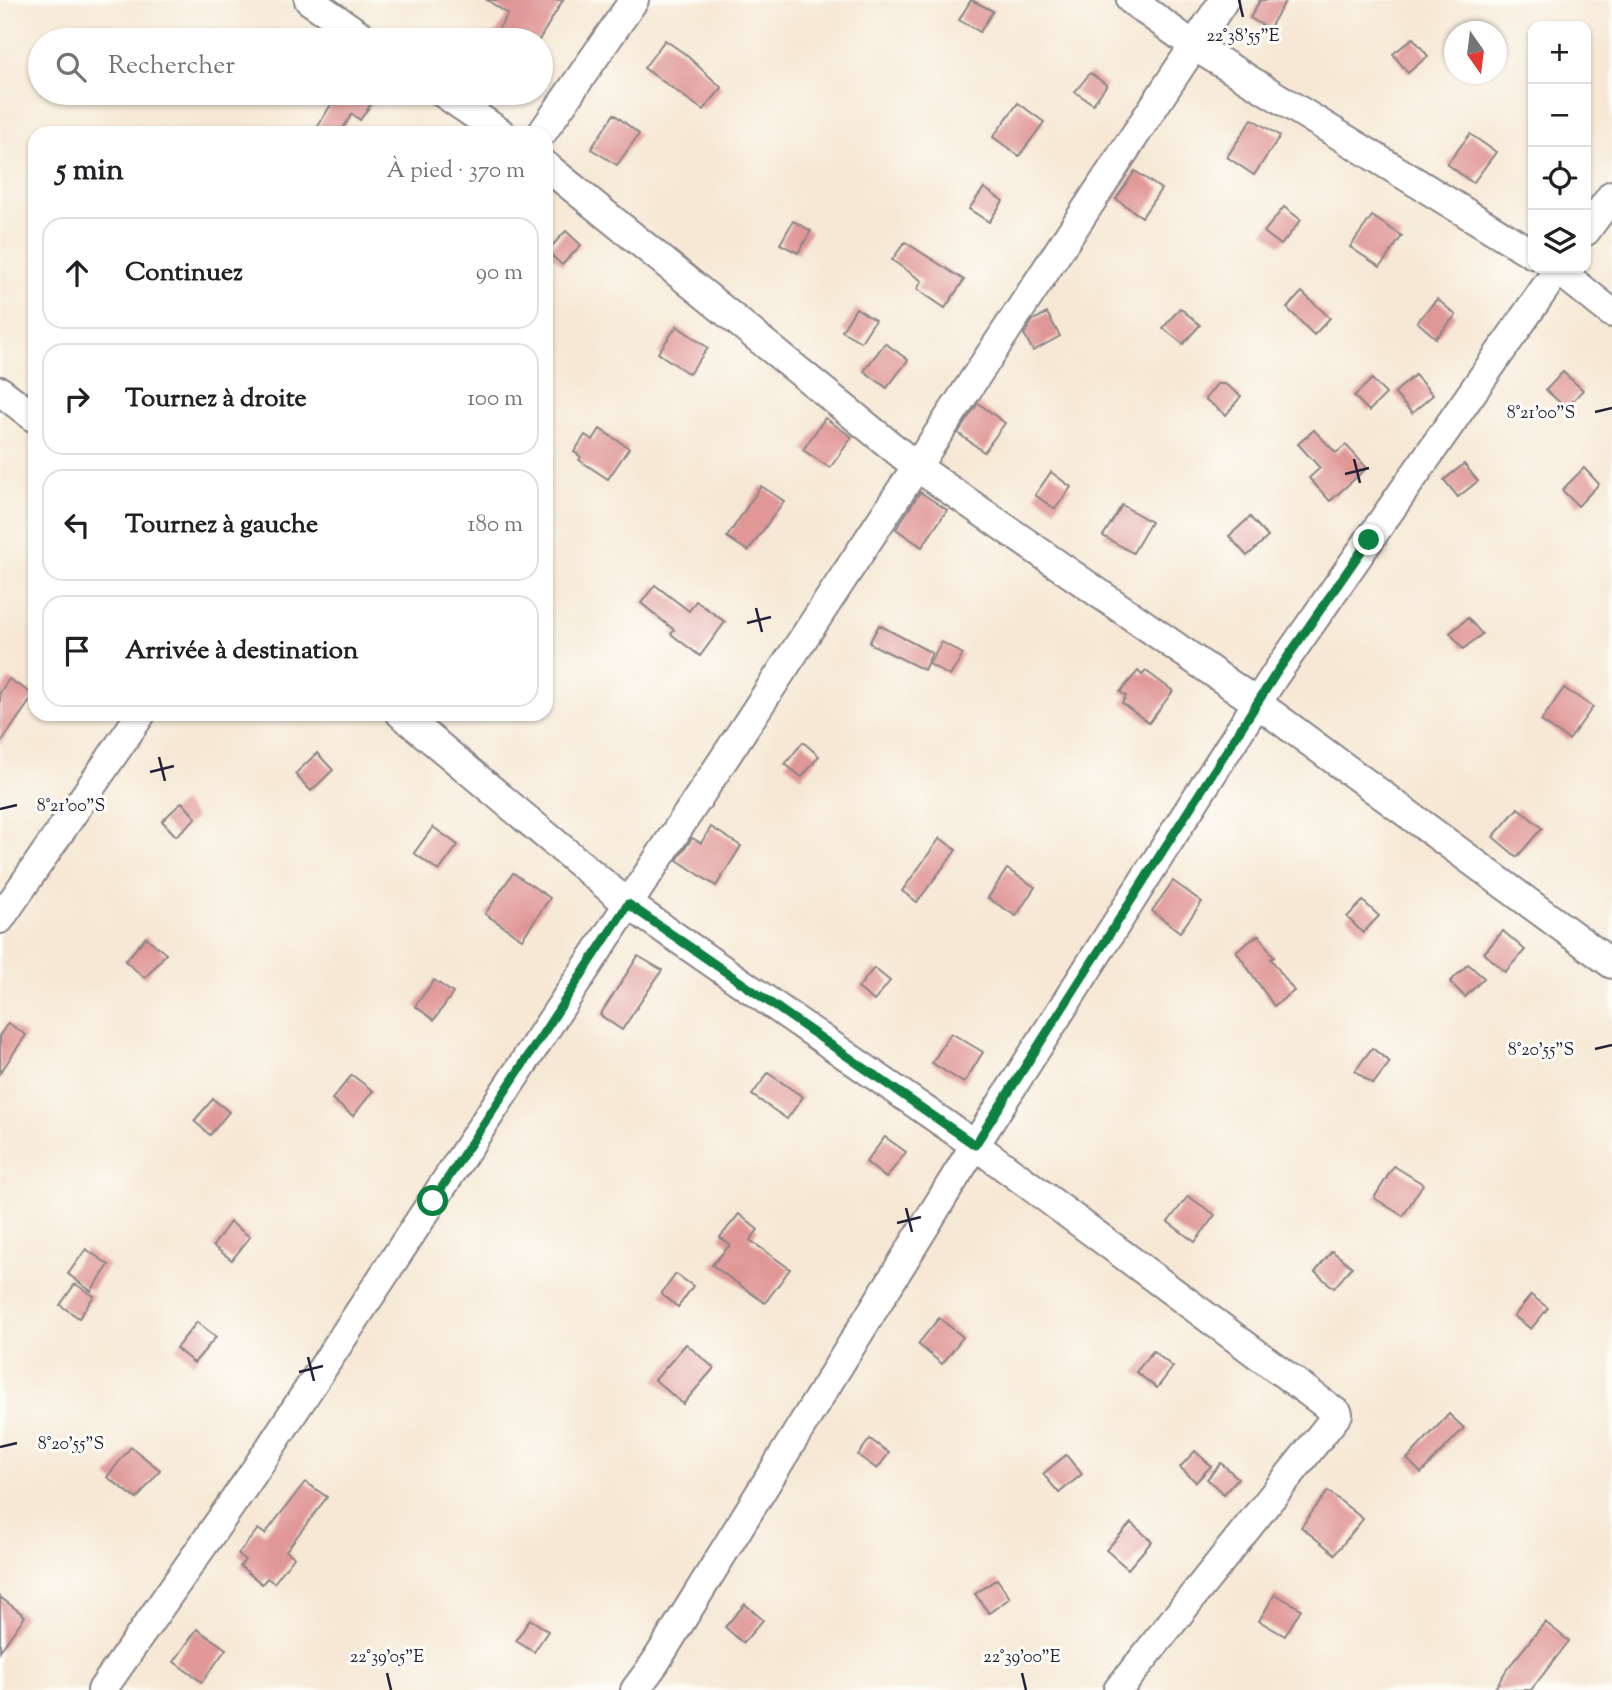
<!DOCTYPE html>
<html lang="fr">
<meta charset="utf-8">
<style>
body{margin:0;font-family:"Sorts Mill Goudy",serif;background:#f6f6f6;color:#202124}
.controls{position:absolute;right:21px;top:21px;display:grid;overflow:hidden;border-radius:14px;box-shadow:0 2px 5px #0004}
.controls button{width:63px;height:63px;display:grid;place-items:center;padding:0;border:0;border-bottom:2px solid #e0e0e0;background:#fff;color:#202124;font:35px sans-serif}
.compass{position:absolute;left:1444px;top:21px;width:63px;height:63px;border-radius:50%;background:#fff;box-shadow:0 2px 5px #0004;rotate:166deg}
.stop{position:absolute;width:21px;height:21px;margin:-16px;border:5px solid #0b8043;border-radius:50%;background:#fff}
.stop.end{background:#0b8043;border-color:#fff;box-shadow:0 2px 7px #0008}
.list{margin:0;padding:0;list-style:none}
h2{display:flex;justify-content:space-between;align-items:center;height:91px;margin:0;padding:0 28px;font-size:30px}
h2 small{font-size:23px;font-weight:400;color:#757577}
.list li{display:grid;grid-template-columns:46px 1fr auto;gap:21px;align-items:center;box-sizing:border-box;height:112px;margin:0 14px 14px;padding:0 14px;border:2px solid #e0e0e0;border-radius:21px}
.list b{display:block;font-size:26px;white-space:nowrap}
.list em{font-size:23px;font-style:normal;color:#757577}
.icon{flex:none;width:38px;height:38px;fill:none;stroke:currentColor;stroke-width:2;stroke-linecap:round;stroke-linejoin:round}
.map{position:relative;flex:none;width:1612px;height:1690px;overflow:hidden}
.search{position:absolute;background:#fff;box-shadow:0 2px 5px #0004;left:28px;top:28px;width:525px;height:77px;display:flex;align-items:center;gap:18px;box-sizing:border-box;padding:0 24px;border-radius:38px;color:#757577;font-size:26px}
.panel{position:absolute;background:#fff;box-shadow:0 2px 5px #0004;left:28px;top:126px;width:525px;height:595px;border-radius:21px}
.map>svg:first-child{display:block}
.building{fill:#e09897}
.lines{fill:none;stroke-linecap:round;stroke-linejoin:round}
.minor-casing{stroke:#8c8588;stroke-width:32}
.minor{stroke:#fff;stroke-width:28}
.route{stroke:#0b8043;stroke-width:9}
.ticks{fill:none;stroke:#22223b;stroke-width:2.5}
.ticks-label{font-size:18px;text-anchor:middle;fill:#22223b;stroke:#fdfcf7;stroke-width:6;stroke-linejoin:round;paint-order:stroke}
</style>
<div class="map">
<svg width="1612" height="1690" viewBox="0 0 1612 1690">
<rect width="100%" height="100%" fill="#fdfcf7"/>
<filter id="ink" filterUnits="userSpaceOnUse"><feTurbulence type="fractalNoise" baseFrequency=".0143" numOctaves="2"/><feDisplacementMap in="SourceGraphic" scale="14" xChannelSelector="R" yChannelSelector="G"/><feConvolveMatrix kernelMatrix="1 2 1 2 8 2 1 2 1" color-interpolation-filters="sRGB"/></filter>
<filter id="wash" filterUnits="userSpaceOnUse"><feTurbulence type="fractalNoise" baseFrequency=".00686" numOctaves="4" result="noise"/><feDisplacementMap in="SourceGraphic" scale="28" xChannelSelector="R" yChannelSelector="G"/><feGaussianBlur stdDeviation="1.57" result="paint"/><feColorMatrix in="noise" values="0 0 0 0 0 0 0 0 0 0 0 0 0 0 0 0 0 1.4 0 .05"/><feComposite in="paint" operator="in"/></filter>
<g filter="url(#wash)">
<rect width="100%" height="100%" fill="#f6e8d4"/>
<g id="blocks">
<g class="building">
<polygon points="487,0 563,0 539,40 491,40 508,14"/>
<polygon points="971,0 993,11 980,32 959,20"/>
<polygon points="1260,0 1286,0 1269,29 1250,18"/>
<polygon points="1413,38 1428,56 1408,73 1393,54"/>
<polygon points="665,40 685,54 722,88 703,110 644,68"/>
<polygon points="1090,73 1107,85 1093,104 1075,92"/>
<polygon points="321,93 379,93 360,120 352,114 340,133 314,133 333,101"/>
<polygon points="1018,103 1044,122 1019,156 993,137"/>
<polygon points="614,114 639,134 617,165 591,149"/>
<polygon points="1252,119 1280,136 1254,175 1227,157"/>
<polygon points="1470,134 1496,152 1473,183 1447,164"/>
<polygon points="1135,171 1161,189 1142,217 1116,199"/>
<polygon points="984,188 1003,201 989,222 969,209"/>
<polygon points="1284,207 1301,220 1281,245 1264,232"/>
<polygon points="1372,216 1402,236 1380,267 1350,247"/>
<polygon points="793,221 811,231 798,253 780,244"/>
<polygon points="566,231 581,245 562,265 547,251"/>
<polygon points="905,242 964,280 945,308 917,289 922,281 892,260"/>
<polygon points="1302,292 1330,318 1314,335 1287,308"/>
<polygon points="1437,299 1456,315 1436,338 1417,322"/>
<polygon points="856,308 875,320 861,342 842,331"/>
<polygon points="1180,308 1200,325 1183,344 1163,328"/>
<polygon points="1047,313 1060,336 1033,351 1024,334 1033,320"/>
<polygon points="677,326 708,348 689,374 658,353"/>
<polygon points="885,343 908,360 887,388 864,371"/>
<polygon points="1563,372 1583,390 1566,408 1546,390"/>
<polygon points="1415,375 1433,395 1412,413 1394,393"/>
<polygon points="1372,379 1386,394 1369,411 1354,396"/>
<polygon points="1217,384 1225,384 1241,396 1226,415 1205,399"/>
<polygon points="978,403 1005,423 984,452 958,433"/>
<polygon points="825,418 852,437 830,468 803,450"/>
<polygon points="600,429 629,448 608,479 579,460 581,457 574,452 585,435 593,440"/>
<polygon points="1314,430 1336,453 1346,445 1367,468 1330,501 1309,478 1320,468 1298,444"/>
<polygon points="1464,464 1478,481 1458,497 1444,480"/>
<polygon points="1584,468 1599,484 1578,506 1562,490"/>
<polygon points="1051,472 1071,487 1055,509 1035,495"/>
<polygon points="761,486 784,501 748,551 727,537"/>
<polygon points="920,492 947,510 922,547 896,529"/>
<polygon points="1122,505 1151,522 1133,553 1103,536"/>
<polygon points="1250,517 1268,537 1247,556 1229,536"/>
<polygon points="655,585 689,611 696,601 725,622 700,656 671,634 674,630 641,603"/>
<polygon points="1468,618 1482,634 1463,649 1450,633"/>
<polygon points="879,625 932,653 924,670 869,643"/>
<polygon points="942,642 963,654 950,676 929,664"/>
<polygon points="1138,671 1142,675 1146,671 1173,691 1149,723 1122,703 1126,696 1120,692"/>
<polygon points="9,679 34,695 0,744 0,692"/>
<polygon points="1564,688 1593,707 1569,740 1541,721"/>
<polygon points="803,742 819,756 802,777 785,764"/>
<polygon points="317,753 333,770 311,791 295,774"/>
<polygon points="182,802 196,818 176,836 162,821"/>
<polygon points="1518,808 1542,828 1517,857 1493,837"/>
<polygon points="433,827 458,845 439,871 414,853"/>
<polygon points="711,827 741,846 716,886 677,860 692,838 701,843"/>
<polygon points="940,838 956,850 917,902 902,891"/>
<polygon points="1007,869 1035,887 1016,916 988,898"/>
<polygon points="513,873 550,898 522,939 485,914"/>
<polygon points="1173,881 1202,902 1180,932 1152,911"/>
<polygon points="1363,901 1379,916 1363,933 1347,917"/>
<polygon points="1503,931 1525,950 1505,972 1484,953"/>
<polygon points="1259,935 1274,957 1271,959 1294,991 1274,1006 1236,951"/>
<polygon points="146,937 166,954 145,978 125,961"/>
<polygon points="638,956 662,970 622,1030 600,1015"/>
<polygon points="1468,964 1484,978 1465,997 1450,982"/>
<polygon points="874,968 890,981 874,1001 858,988"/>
<polygon points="434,980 453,993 434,1020 415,1006"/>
<polygon points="8,1023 26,1035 0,1073 0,1035"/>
<polygon points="951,1033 983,1052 964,1083 932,1063"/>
<polygon points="1372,1048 1390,1062 1373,1084 1355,1071"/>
<polygon points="768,1073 803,1097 787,1119 752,1095"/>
<polygon points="352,1075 373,1091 353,1116 332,1099"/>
<polygon points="213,1099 229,1112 210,1135 194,1121"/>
<polygon points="885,1137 906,1152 886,1178 866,1162"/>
<polygon points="1394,1166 1423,1184 1403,1216 1374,1198"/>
<polygon points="1188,1196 1215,1215 1195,1242 1168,1222"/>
<polygon points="739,1214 758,1230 750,1240 790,1269 765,1303 712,1265 730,1245 720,1237"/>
<polygon points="230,1222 250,1237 232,1260 213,1246"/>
<polygon points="86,1249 109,1265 91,1291 68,1274"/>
<polygon points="1332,1251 1352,1267 1334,1288 1315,1272"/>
<polygon points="676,1274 693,1286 678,1307 661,1294"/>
<polygon points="75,1284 94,1296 79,1318 60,1305"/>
<polygon points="1531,1295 1548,1308 1531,1329 1514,1316"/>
<polygon points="939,1318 963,1337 942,1364 918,1344"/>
<polygon points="197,1322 216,1337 194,1363 176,1348"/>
<polygon points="686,1344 714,1368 683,1404 655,1380"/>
<polygon points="1153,1351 1173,1367 1157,1388 1136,1372"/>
<polygon points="1449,1414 1464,1428 1421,1473 1407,1459"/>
<polygon points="870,1439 889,1453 877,1469 858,1455"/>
<polygon points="131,1447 160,1470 137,1499 107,1477"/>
<polygon points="1195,1451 1211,1466 1196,1482 1180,1467"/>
<polygon points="1066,1455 1082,1474 1059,1493 1043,1474"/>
<polygon points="1221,1463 1238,1478 1224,1494 1207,1479"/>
<polygon points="305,1482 327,1497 286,1551 294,1557 274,1583 267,1578 262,1584 240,1566 245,1560 238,1554 258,1529 265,1534"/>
<polygon points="1328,1491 1363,1519 1335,1554 1301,1527"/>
<polygon points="1131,1523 1152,1541 1128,1569 1106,1550"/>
<polygon points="997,1579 1010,1598 989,1613 975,1594"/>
<polygon points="1275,1594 1301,1609 1285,1636 1259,1621"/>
<polygon points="0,1597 25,1616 0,1651"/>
<polygon points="745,1604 763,1620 743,1643 725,1627"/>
<polygon points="530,1619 548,1631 534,1652 516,1641"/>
<polygon points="1545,1622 1569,1641 1531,1690 1494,1690 1507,1669"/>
<polygon points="197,1629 226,1649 202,1682 174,1662"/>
</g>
</g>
</g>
<g filter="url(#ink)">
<use href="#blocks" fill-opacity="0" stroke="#8c8588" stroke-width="2"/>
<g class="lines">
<g class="minor-casing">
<g id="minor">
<polyline points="309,0 367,40"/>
<polyline points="1131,0 1194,46 1533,254"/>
<polyline points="443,93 501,133"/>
<polyline points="542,133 634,0"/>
<polyline points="546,166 917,467 1257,703 1612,964"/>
<polyline points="1586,231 1612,195"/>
<polyline points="1556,268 1612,313"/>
<polyline points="0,391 35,418"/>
<polyline points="401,714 628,904 975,1145 1338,1414 1118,1690"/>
<polyline points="0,919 141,714"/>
<polyline points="102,1690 252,1475 1224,0"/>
<polyline points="635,1690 655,1663 975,1145 1275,675 1559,268"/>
</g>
</g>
<use href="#minor" class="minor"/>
</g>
</g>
<g class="lines" filter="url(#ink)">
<polyline class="route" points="433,1201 628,904 975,1145 1275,675 1369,540"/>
</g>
<path class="ticks" d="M 1239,0 L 1243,17M 1595,412 L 1612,408M 1354,459 L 1360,483M 1345,474 L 1369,468M 756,608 L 762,632M 747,623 L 771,617M 159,757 L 165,781M 150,772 L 174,766M 0,809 L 17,805M 1595,1049 L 1612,1045M 906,1208 L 912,1232M 897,1223 L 921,1217M 308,1357 L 314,1381M 299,1372 L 323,1366M 0,1447 L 17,1443M 387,1673 L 391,1690M 1022,1673 L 1026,1690"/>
<g class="ticks-label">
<text x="1243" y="41">22°38'55"E</text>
<text x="1541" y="418">8°21'00"S</text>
<text x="71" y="811">8°21'00"S</text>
<text x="1541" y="1055">8°20'55"S</text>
<text x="71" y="1449">8°20'55"S</text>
<text x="387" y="1662">22°39'05"E</text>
<text x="1022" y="1662">22°39'00"E</text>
</g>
</svg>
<div class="controls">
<button>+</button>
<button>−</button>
<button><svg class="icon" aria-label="locate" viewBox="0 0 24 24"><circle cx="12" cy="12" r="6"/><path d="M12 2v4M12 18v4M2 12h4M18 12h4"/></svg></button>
<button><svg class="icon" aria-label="layers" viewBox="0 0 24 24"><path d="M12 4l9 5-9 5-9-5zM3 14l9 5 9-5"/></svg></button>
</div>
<svg class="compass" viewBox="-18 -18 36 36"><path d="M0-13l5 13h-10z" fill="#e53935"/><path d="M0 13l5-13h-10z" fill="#757577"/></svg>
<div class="stop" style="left:433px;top:1201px"></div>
<div class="stop end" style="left:1369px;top:540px"></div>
<div class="search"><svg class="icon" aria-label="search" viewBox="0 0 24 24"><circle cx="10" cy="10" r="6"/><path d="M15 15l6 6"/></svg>Rechercher</div>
<section class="panel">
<h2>5 min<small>À pied · 370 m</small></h2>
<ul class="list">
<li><svg class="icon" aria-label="ahead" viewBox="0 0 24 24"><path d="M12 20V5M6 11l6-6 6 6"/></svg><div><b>Continuez</b></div><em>90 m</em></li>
<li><svg class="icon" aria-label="right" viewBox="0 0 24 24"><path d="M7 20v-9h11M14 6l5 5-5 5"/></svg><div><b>Tournez à droite</b></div><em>100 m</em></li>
<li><svg class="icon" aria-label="left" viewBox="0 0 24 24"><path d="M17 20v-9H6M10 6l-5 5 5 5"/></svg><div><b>Tournez à gauche</b></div><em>180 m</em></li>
<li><svg class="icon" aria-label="arrive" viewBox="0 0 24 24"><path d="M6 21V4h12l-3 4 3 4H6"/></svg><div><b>Arrivée à destination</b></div></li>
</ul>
</section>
</div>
